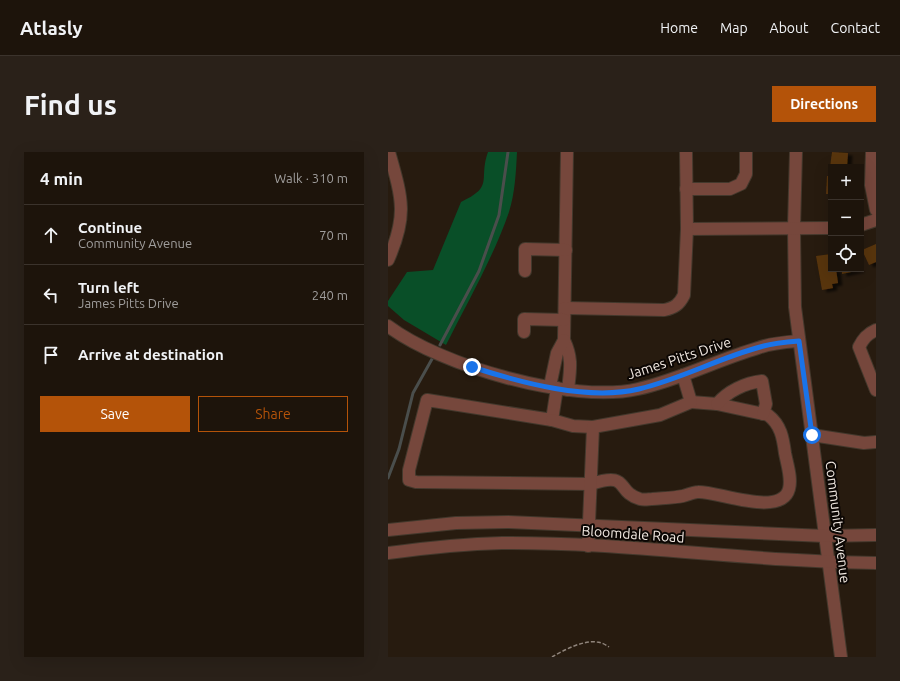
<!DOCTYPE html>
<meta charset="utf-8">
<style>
body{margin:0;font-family:Ubuntu,sans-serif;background:#2a2119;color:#f1f3f6}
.controls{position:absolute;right:12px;top:12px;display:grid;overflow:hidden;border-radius:0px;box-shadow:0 4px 16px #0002}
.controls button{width:36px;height:36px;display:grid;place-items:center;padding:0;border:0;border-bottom:1px solid #3b332c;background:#1d140b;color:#f1f3f6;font:20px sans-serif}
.stop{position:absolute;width:12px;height:12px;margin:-9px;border:3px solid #1a73e8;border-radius:50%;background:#fff}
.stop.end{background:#1a73e8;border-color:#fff;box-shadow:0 1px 4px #0008}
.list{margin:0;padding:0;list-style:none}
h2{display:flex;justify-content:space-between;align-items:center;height:52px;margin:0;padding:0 16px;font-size:17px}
h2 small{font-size:13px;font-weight:400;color:#a09e9d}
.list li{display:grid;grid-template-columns:26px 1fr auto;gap:12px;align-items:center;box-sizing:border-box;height:60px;padding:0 16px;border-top:1px solid #3b332c}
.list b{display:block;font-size:15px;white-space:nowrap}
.list p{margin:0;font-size:13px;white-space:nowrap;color:#a09e9d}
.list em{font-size:13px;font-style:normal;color:#a09e9d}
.actions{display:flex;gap:8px;padding:12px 16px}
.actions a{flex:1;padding:9px 0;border:1px solid #b45309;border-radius:0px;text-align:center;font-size:14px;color:#b45309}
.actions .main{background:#b45309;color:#fff}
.icon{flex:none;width:22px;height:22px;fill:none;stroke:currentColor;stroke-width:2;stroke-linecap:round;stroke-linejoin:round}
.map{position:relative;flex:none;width:488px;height:505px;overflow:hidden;border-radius:0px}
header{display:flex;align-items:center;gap:24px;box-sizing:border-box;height:56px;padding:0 20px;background:#1d140b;border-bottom:1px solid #3b332c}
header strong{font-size:19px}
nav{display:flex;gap:22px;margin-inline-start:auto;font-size:14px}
.intro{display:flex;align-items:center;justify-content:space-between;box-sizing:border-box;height:96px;padding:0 24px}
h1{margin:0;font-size:28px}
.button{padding:10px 18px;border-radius:0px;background:#b45309;color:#fff;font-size:14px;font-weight:700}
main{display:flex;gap:24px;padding:0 24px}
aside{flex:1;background:#1d140b;border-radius:0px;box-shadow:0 4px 16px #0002}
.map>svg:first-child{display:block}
.forest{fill:#094f28}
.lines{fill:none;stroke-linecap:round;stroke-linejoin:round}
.stream{stroke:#4a4e4c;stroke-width:3}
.building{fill:#58340c;filter:url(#shadow)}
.minor-casing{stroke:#43382c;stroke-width:14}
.path{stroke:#8f847b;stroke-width:1.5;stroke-dasharray:4 2;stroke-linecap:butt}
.minor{stroke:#76473c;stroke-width:12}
.route{stroke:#1a73e8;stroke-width:5}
.labels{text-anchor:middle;stroke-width:4;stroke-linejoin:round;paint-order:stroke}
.street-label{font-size:14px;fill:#f1e8e1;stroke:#0c0704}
</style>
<header>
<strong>Atlasly</strong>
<nav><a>Home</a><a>Map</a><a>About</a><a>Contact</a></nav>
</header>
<div class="intro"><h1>Find us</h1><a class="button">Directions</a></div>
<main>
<aside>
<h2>4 min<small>Walk · 310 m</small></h2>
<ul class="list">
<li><svg class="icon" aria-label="ahead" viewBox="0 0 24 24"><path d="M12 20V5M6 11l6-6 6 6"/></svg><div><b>Continue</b><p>Community Avenue</p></div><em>70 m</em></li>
<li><svg class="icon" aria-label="left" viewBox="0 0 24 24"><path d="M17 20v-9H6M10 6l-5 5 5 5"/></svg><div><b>Turn left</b><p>James Pitts Drive</p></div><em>240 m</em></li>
<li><svg class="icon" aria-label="arrive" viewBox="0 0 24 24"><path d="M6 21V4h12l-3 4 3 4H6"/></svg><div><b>Arrive at destination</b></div></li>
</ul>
<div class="actions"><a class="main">Save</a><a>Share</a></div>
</aside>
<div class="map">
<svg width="488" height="505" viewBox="0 0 488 505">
<defs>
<filter id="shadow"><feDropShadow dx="4.5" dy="2.5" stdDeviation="1" flood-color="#0009"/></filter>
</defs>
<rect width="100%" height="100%" fill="#271b0f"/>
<path class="forest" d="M 100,0 L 129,0 C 128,20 127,41 121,60 C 105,106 80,149 58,193 L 16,168 L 0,154 L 0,149 L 19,120 L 45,118 L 73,50 C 107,34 90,28 100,0 Z"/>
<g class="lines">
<g class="stream">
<polyline points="52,193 91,119 111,63 120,0"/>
<polyline points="0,326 11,297 25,241 44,207"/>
</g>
</g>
<g class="building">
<polygon points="444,0 460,1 459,15 442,15"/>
<polygon points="439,24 443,24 443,42 438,42"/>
<polygon points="488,92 488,110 481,113 474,98"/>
<polygon points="443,102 443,117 448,117 450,131 444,132 445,136 434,138 428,104"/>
<polygon points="454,117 472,117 472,118 454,122"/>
</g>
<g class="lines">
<g class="minor-casing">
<g id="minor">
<path d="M 179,0 L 176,188 C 185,207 182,218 180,238"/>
<polyline points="408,0 406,76 407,155 453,505"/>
<polyline points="484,0 483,33 488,58"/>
<polyline points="298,37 342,37 353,32 358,22 358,0"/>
<polyline points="473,73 488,68"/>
<polyline points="299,77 443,76"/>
<path d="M 0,108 C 20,63 14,46 1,0"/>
<polyline points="137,119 137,97 178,98"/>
<path d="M 177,156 L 276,158 C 286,156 291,153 296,143 L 299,77 L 298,0"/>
<path d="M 0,174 C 53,214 184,252 250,237 C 291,228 329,208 370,196 C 383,191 398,190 411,189"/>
<path d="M 488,178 C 479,182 475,187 471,195 L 488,238"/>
<polyline points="136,180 136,167 176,168"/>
<polyline points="162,234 169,201 176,188"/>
<path d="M 169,236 L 164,268 L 39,248 L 21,318 L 21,328 L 28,330 L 203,332 C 243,319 227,340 252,347 C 256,348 261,347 264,347 C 275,346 285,346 295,344 C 300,343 305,340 310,340 C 329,339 393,366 401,337 C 404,326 399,312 397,301 C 395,286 393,273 380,263 L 329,252 L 303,250"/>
<path d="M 329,252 C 340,239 357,231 374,229 L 378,252 L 375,262"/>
<polyline points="164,268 185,274 205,275"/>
<polyline points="424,283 476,291 488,290"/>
<polyline points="0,378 68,371 120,370 437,384 488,383"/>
<polyline points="200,394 205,275 272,263 303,250 295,223"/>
<path d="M 0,401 C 38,396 76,392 114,391 C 239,390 363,410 488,411"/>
</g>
</g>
<path class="path" d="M 164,505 C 176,498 195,488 209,490 C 213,490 218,493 221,495"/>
<use href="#minor" class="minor"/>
</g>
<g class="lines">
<path class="route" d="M 84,215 C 134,231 200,249 251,237 C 293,227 331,206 372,195 C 385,191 398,190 411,189 L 424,283"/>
</g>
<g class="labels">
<g class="street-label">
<text transform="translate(291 206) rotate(-18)" y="5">James Pitts Drive</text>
<text transform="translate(450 370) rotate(83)" y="5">Community Avenue</text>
<text transform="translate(245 382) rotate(4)" y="5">Bloomdale Road</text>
</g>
</g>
</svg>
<div class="controls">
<button>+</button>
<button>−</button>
<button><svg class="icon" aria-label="locate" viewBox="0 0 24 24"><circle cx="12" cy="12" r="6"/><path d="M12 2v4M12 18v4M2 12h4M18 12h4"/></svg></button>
</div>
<div class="stop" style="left:424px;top:283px"></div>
<div class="stop end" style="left:84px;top:215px"></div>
</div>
</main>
